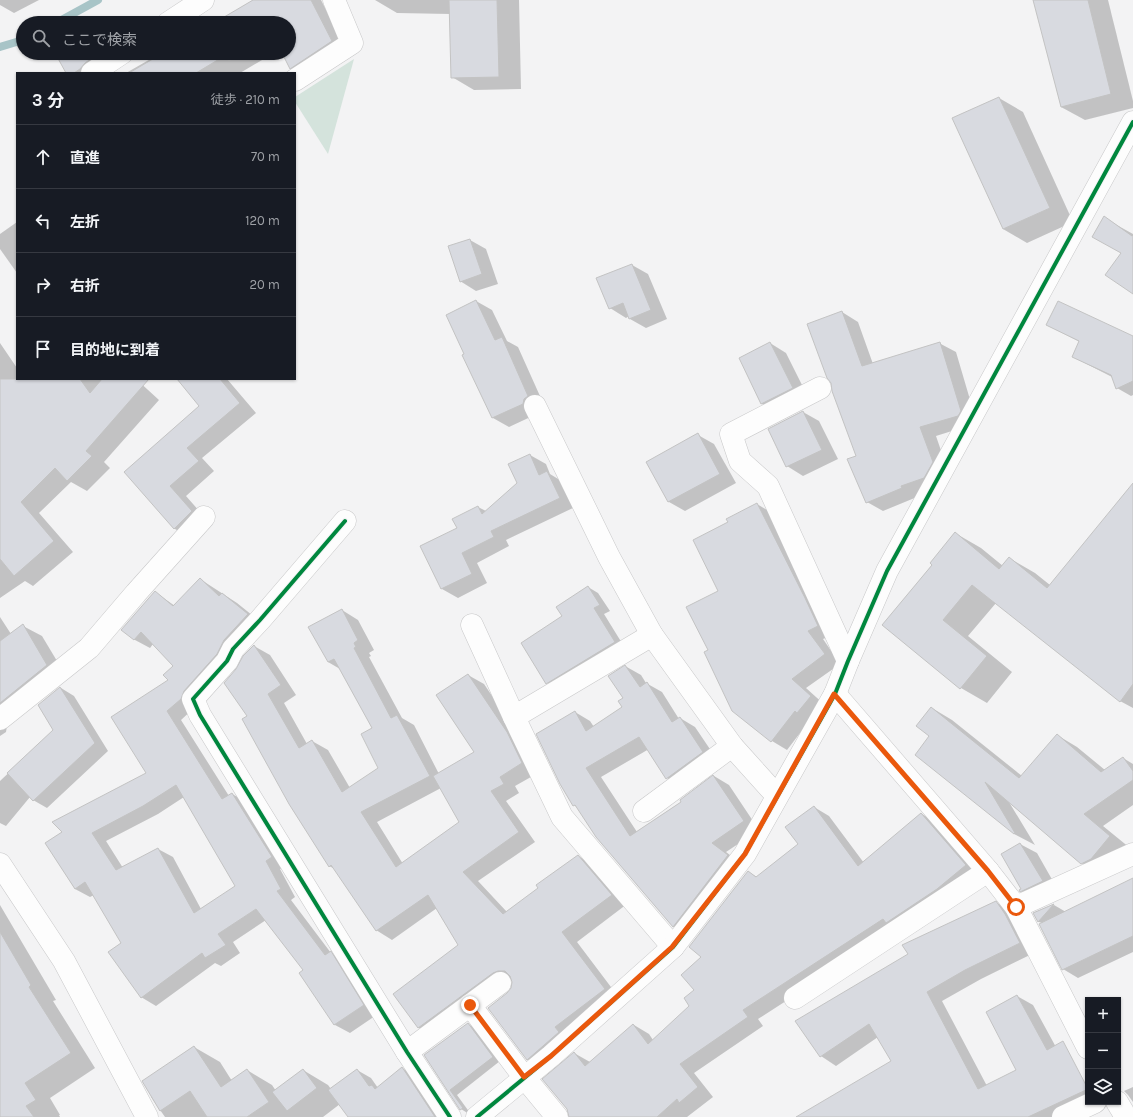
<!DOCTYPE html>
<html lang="ja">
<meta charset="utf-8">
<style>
body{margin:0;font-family:Karla,"Noto Sans JP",sans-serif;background:#20242c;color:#f1f3f6}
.controls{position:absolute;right:12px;bottom:12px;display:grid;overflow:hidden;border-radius:0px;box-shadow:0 1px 3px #0004}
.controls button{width:36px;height:36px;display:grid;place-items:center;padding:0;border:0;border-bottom:1px solid #363941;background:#171b24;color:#f1f3f6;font:20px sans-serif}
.stop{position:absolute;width:12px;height:12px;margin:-9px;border:3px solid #ea580c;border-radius:50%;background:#fff}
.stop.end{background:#ea580c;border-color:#fff;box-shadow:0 1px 4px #0008}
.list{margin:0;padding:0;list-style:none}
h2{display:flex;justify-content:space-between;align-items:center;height:52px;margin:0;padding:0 16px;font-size:17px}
h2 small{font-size:13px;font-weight:400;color:#9ea1a6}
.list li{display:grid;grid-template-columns:26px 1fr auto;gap:12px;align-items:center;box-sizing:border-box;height:64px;padding:0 16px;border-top:1px solid #363941}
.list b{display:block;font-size:15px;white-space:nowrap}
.list em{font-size:13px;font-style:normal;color:#9ea1a6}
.icon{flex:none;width:22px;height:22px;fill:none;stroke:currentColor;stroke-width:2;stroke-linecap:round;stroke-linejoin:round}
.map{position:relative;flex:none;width:1133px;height:1117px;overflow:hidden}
.search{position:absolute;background:#171b24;box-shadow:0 1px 3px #0004;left:16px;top:16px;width:280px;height:44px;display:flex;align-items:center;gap:10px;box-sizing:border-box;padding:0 14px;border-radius:22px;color:#9ea1a6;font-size:15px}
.panel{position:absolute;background:#171b24;box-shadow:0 1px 3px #0004;left:16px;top:72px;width:280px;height:308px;border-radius:0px}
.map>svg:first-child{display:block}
.green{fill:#d4e3dc}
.shadow{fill:#0003;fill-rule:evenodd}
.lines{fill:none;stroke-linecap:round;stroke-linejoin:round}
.stream{stroke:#a8c4c7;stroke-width:8}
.building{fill:#d8dae0;stroke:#c3c3c3;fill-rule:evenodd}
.minor-casing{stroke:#c8c8c9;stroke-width:23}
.minor{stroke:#fdfdfd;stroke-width:22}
.cycleway-casing{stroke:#f2f3f5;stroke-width:6}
.cycleway{stroke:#00873e;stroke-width:4}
.route{stroke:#ea580c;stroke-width:5}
</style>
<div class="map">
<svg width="1133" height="1117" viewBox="0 0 1133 1117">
<rect width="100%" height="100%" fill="#f3f3f4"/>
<polygon class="green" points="354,59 328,154 295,102 295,97"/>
<g class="shadow">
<polygon points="0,0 39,0 14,13 0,5"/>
<polygon points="253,0 321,0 347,51 306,77 290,68 283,53 289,53 289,23 216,23"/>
<polygon points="375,0 519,0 521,89 474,90 452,77 450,14 397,13"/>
<polygon points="1034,0 1108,0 1133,101 1133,108 1085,120 1061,107"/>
<polygon points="56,53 110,53 100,73 67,73"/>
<polygon points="161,53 274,53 240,73 126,73"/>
<polygon points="999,98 1023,112 1073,222 1027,243 1003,229"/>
<polygon points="1104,218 1133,234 1133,293 1122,253"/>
<polygon points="17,222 17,273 0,249 0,234"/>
<polygon points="470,240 486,249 498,284 476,291 460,281 449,247"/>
<polygon points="632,265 648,274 667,319 646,328 630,319 629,316 626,318 610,308"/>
<polygon points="476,301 492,310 507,341 518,347 544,405 539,413 509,427 493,418"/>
<polygon points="842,312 858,322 873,364 939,343 956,352 976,420 974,424 936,436 948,471 917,497 883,511 867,502 857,456"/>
<polygon points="1047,325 1133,337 1133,395 1131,396 1117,388 1112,377 1073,357 1080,342"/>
<polygon points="0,343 17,368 17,379 136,379 159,400 104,462 110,468 87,491 71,482 39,513 73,552 33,586 25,581 0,598"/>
<polygon points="770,343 786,353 808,397 778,413 762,404 740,358"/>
<polygon points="178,379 227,379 256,413 202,458 214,471 186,496 208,521 191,538 175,529 126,472 201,406"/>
<polygon points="803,412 819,421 838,459 803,476 787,466"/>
<polygon points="698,435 714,444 736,483 685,511 669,502 647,462"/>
<polygon points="530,455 546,464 550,474 563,482 575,507 506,540 509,546 477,563 487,583 458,598 442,589 458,528 478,507 486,511 518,483"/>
<polygon points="1133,485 1133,708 1120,701 996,603 968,636 1012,672 987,703 961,688 883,625 933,564 955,533 981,548 1003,566 1009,558 1035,573 1050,585"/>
<polygon points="757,504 772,513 833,635 823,639 840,664 806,688 826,706 810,720 787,750 772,741 709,650 729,523"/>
<path d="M 200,579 L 237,603 L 262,623 L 195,707 L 181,720 L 229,796 L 232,794 L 247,802 L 286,866 L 280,869 L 295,897 L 291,900 L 331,953 L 345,961 L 378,1014 L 350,1033 L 335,1025 L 300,973 L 304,970 L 266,920 L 233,942 L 240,953 L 221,966 L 215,963 L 156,1006 L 141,997 L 122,943 L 94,895 L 90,897 L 75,889 L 46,843 L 148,773 L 174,666 L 153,644 L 150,648 L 135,640 L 123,629 L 155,592 L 175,606 ZM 184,797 L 237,886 L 201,909 L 173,857 L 158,849 L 123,868 L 106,841 L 158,814 Z"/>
<polygon points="588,587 598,593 610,611 604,614 625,648 557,689 547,683 563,617"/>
<path d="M 342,610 L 358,620 L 374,650 L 369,653 L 371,656 L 369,657 L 402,718 L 414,725 L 439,774 L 476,752 L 468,675 L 484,684 L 523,742 L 538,773 L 515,786 L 519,793 L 506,801 L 535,842 L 478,881 L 507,912 L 539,888 L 578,856 L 594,865 L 627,904 L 577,942 L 620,999 L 543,1068 L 527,1059 L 512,989 L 513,980 L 509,982 L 435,1037 L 419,1028 L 394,995 L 460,945 L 437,908 L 392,940 L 376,930 L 335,869 L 329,866 L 248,717 L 254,646 L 270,655 L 296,695 L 284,703 L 307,744 L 312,741 L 328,750 L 350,788 L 380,769 L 373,729 L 340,669 L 328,662 ZM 441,788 L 461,822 L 403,864 L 377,822 Z"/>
<polygon points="0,617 11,634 23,626 42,636 66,676 7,726 6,732 0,736"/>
<polygon points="625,666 641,675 646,683 662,692 679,719 680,718 695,727 718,761 682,787 667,778 649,749 601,777 637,832 682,802 714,776 729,785 759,830 726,852 743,865 689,935 673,926 578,808 574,805 575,712 590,721 594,727 624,708"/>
<polygon points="61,688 74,696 108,751 47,808 33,800 30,797 6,826 0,823 0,781 54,730"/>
<polygon points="932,708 952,720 1022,776 1057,735 1077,747 1105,770 1123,758 1133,764 1133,805 1103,826 1130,848 1102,875 1082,863 1009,802 1035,845 1014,834 931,736"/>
<polygon points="814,807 829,816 864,863 922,814 937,823 981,875 758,1019 763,1026 694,1073 713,1097 687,1117 570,1117 574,1053 590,1062 634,1025 649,1034 653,1040 691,1006 696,991 703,957 748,872 757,877 799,844"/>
<polygon points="1020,844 1037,853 1058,890 1037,900 1021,891 1023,890"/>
<polygon points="1133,880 1133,952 1078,978 1063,969 1042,923 1039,922 1034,913 1054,905 1066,912"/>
<polygon points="996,902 1012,912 1036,952 981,979 942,1001 987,1086 1018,1070 1017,996 1033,1005 1057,1049 1069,1056 1088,1096 1062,1117 816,1117 892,1061 878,1037 836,1066 821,1056"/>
<polygon points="0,905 56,1000 53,1001 95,1068 50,1098 60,1115 59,1115 60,1117 0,1117"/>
<polygon points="468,1024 475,1028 500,1061 457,1095 470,1113 469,1114 461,1109 425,1055"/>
<polygon points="194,1047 220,1062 232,1081 247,1070 272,1085 276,1091 303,1070 328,1085 331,1089 357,1070 371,1078 378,1088 402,1068 416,1076 443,1117 349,1117 340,1104 323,1117 165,1117 151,1097"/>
<polygon points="1133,1087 1133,1102 1128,1095 1124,1091"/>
</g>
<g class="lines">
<g class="stream">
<polyline points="56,23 98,0"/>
<polyline points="0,47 23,40"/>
</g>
</g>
<g class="building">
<polygon points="253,0 311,0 332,41 290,69 282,53 289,53 289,23 214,23"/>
<polygon points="449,0 497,0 499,77 451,78"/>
<polygon points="1033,0 1088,0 1111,94 1061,107"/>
<polygon points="55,53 99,53 85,63 80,69 74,73 66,73"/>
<polygon points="163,53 243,53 229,61 226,55 196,73 129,73"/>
<polygon points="999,97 1050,208 1003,229 952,118"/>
<polygon points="1104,216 1132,236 1133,235 1133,294 1105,275 1121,253 1092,237"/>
<polygon points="470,239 482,274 460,282 448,246"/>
<polygon points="632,264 651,310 629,319 623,303 609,309 596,278"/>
<polygon points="476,300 495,340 502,337 528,396 524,399 523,404 492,418 462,355 464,354 446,315"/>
<polygon points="1058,301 1133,336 1133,381 1116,389 1111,375 1072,357 1079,341 1046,325"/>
<polygon points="842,311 862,366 940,342 961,411 958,416 920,427 933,462 924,478 901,486 902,488 866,503 847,459 856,456 832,391 831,383 827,378 807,324"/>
<polygon points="770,342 793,388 761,404 739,358"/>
<polygon points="0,379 80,379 90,393 102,379 149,379 86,451 92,456 67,481 55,468 21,502 54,541 14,576 0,559"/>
<polygon points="177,379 220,379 240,403 187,448 199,461 170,486 192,511 174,529 124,472 199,406"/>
<polygon points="803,411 822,450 786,467 768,429"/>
<polygon points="698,433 720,474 668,502 646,462"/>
<polygon points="530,454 539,475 547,471 560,498 491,531 494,537 462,553 472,574 441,589 420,546 457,528 452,519 478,506 482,514 517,483 508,464"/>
<polygon points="1133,483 1133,684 1120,702 972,585 943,620 987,656 960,689 882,625 932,565 930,563 955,532 999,569 1009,557 1047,588"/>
<polygon points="757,503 805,598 818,626 808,631 825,654 792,679 811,696 797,713 795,711 771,742 732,711 704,652 708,650 686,607 718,591 693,540 728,522 726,519"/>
<path d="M 200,578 L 219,596 L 222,593 L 248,614 L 224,640 L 217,654 L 184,691 L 181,699 L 167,711 L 222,799 L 232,793 L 272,857 L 266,861 L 281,889 L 277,891 L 325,955 L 331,951 L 364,1005 L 334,1025 L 299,973 L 303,970 L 256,909 L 218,934 L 226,945 L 205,958 L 202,953 L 141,998 L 108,952 L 121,943 L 85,882 L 75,889 L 45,843 L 62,832 L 52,822 L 146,773 L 111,717 L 168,680 L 163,675 L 173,666 L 141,632 L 134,640 L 121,630 L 155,591 L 173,606 ZM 176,785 L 235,886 L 194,913 L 158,848 L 116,870 L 92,833 L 143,806 Z"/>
<polygon points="588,586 600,605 594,608 615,642 546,684 521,643 562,616 556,607"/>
<polygon points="342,609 358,640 354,643 356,647 354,648 391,718 397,715 430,776 361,812 396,867 459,822 433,776 474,752 436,695 468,674 507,732 522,763 500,777 504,784 491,791 519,832 463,872 503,914 538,888 536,885 578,855 612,895 562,932 605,989 555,1027 559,1032 527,1060 488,1008 507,993 511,988 512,982 510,976 505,971 498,971 493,973 418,1028 393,994 458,945 428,895 376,931 331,865 329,867 289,804 242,719 247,716 224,683 236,669 243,656 254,645 281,685 268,694 299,748 312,740 342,792 378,768 361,734 372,728 334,659 328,662 308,627"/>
<polygon points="23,624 47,665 0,703 0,641"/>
<polygon points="625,665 640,687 647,682 672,722 680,717 703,752 666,779 639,737 586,768 630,836 681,802 680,800 713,775 744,821 712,843 728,855 673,927 596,837 575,805 573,806 560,784 536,734 575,711 586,731 622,707 618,701 623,698 608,676"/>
<polygon points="60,687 95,743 33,801 7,773 53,730 38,705"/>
<polygon points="931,707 1019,778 1057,734 1101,772 1123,757 1133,771 1133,780 1084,814 1110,836 1091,859 1081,864 985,782 1015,833 1014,834 915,755 929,736 916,726"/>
<polygon points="814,806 858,866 921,813 966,865 937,889 886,923 883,919 743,1010 748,1017 680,1064 698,1087 679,1103 677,1099 657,1117 569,1117 567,1109 542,1079 574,1052 585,1066 633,1024 648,1044 689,1006 684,998 694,990 681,975 701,957 689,947 748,871 756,877 798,844 785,827"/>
<polygon points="1020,843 1043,881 1020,892 1019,890 1021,889 1001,854"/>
<polygon points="1133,878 1133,936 1062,970 1039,924"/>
<polygon points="996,901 1005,914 1020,943 965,970 927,992 978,1089 1016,1070 986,1012 1017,995 1047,1050 1063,1041 1088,1089 1028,1117 796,1117 891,1061 869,1024 820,1057 795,1021 908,954 902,945"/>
<polygon points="1054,904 1038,922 1033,913"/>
<polygon points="0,932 31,985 29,987 71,1053 25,1083 36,1100 26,1106 34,1117 0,1117"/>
<polygon points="468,1023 493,1057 450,1090 463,1108 460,1110 424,1055"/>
<polygon points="194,1046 221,1087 247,1069 269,1102 247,1117 207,1117 190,1091 160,1111 142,1081"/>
<polygon points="402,1067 435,1117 348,1117 328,1090 357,1069 369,1086 372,1085 375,1089"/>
<polygon points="303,1069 317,1088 287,1111 272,1092"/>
</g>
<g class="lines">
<g class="minor-casing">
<g id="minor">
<polyline points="168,23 203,0"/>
<polyline points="92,73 122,53"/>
<polyline points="295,80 352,43 334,0"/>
<polyline points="820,388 731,434 740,461 768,486 848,661"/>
<polyline points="535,406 609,557 652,635 732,746 777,796"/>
<polyline points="345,521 260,620 233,649 227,661 193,699 200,715 407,1052 450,1117"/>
<polyline points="472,625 514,717 562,817 673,947"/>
<polyline points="835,694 988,871 1016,907 1088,1048"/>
<polyline points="514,717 652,635"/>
<polyline points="0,719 89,648 136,593 204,517"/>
<polyline points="644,811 732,746"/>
<polyline points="0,864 64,961 147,1117"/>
<polyline points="1016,907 1133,854"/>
<polyline points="795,998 988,871"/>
<polyline points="470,1005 524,1077 557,1117"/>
<polyline points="407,1052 500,983"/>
<polyline points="1117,1102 1126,1117"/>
<polyline points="477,1117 551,1056 673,947 745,854 835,694 848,661 887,571 1133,122"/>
<polyline points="1063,1117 1095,1102"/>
</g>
</g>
<use href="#minor" class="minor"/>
<g class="cycleway-casing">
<g id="cycleway">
<polyline points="345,521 260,620 233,649 227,661 193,699 200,715 407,1052 450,1117"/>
<polyline points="477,1117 551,1056 673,947 745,854 835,694 848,661 887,571 1133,122"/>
</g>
</g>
<use href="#cycleway" class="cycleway"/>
</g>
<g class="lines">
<polyline class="route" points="470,1005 524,1077 551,1056 672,947 745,854 834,694 988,871 1016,907"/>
</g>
</svg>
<div class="controls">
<button>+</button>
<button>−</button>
<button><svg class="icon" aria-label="layers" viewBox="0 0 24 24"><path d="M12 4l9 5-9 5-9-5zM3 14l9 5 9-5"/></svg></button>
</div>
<div class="stop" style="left:1016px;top:907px"></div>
<div class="stop end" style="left:470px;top:1005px"></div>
<div class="search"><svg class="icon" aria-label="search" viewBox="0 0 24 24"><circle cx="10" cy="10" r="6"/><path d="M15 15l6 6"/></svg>ここで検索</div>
<section class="panel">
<h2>3 分<small>徒歩 · 210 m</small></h2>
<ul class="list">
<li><svg class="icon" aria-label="ahead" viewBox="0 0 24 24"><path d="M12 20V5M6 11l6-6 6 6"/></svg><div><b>直進</b></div><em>70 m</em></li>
<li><svg class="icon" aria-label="left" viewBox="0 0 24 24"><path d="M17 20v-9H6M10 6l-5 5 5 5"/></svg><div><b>左折</b></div><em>120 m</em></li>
<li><svg class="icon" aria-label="right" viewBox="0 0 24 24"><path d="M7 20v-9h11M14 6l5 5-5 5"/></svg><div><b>右折</b></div><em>20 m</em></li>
<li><svg class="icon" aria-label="arrive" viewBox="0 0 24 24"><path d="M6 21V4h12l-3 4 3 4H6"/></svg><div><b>目的地に到着</b></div></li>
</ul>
</section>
</div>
